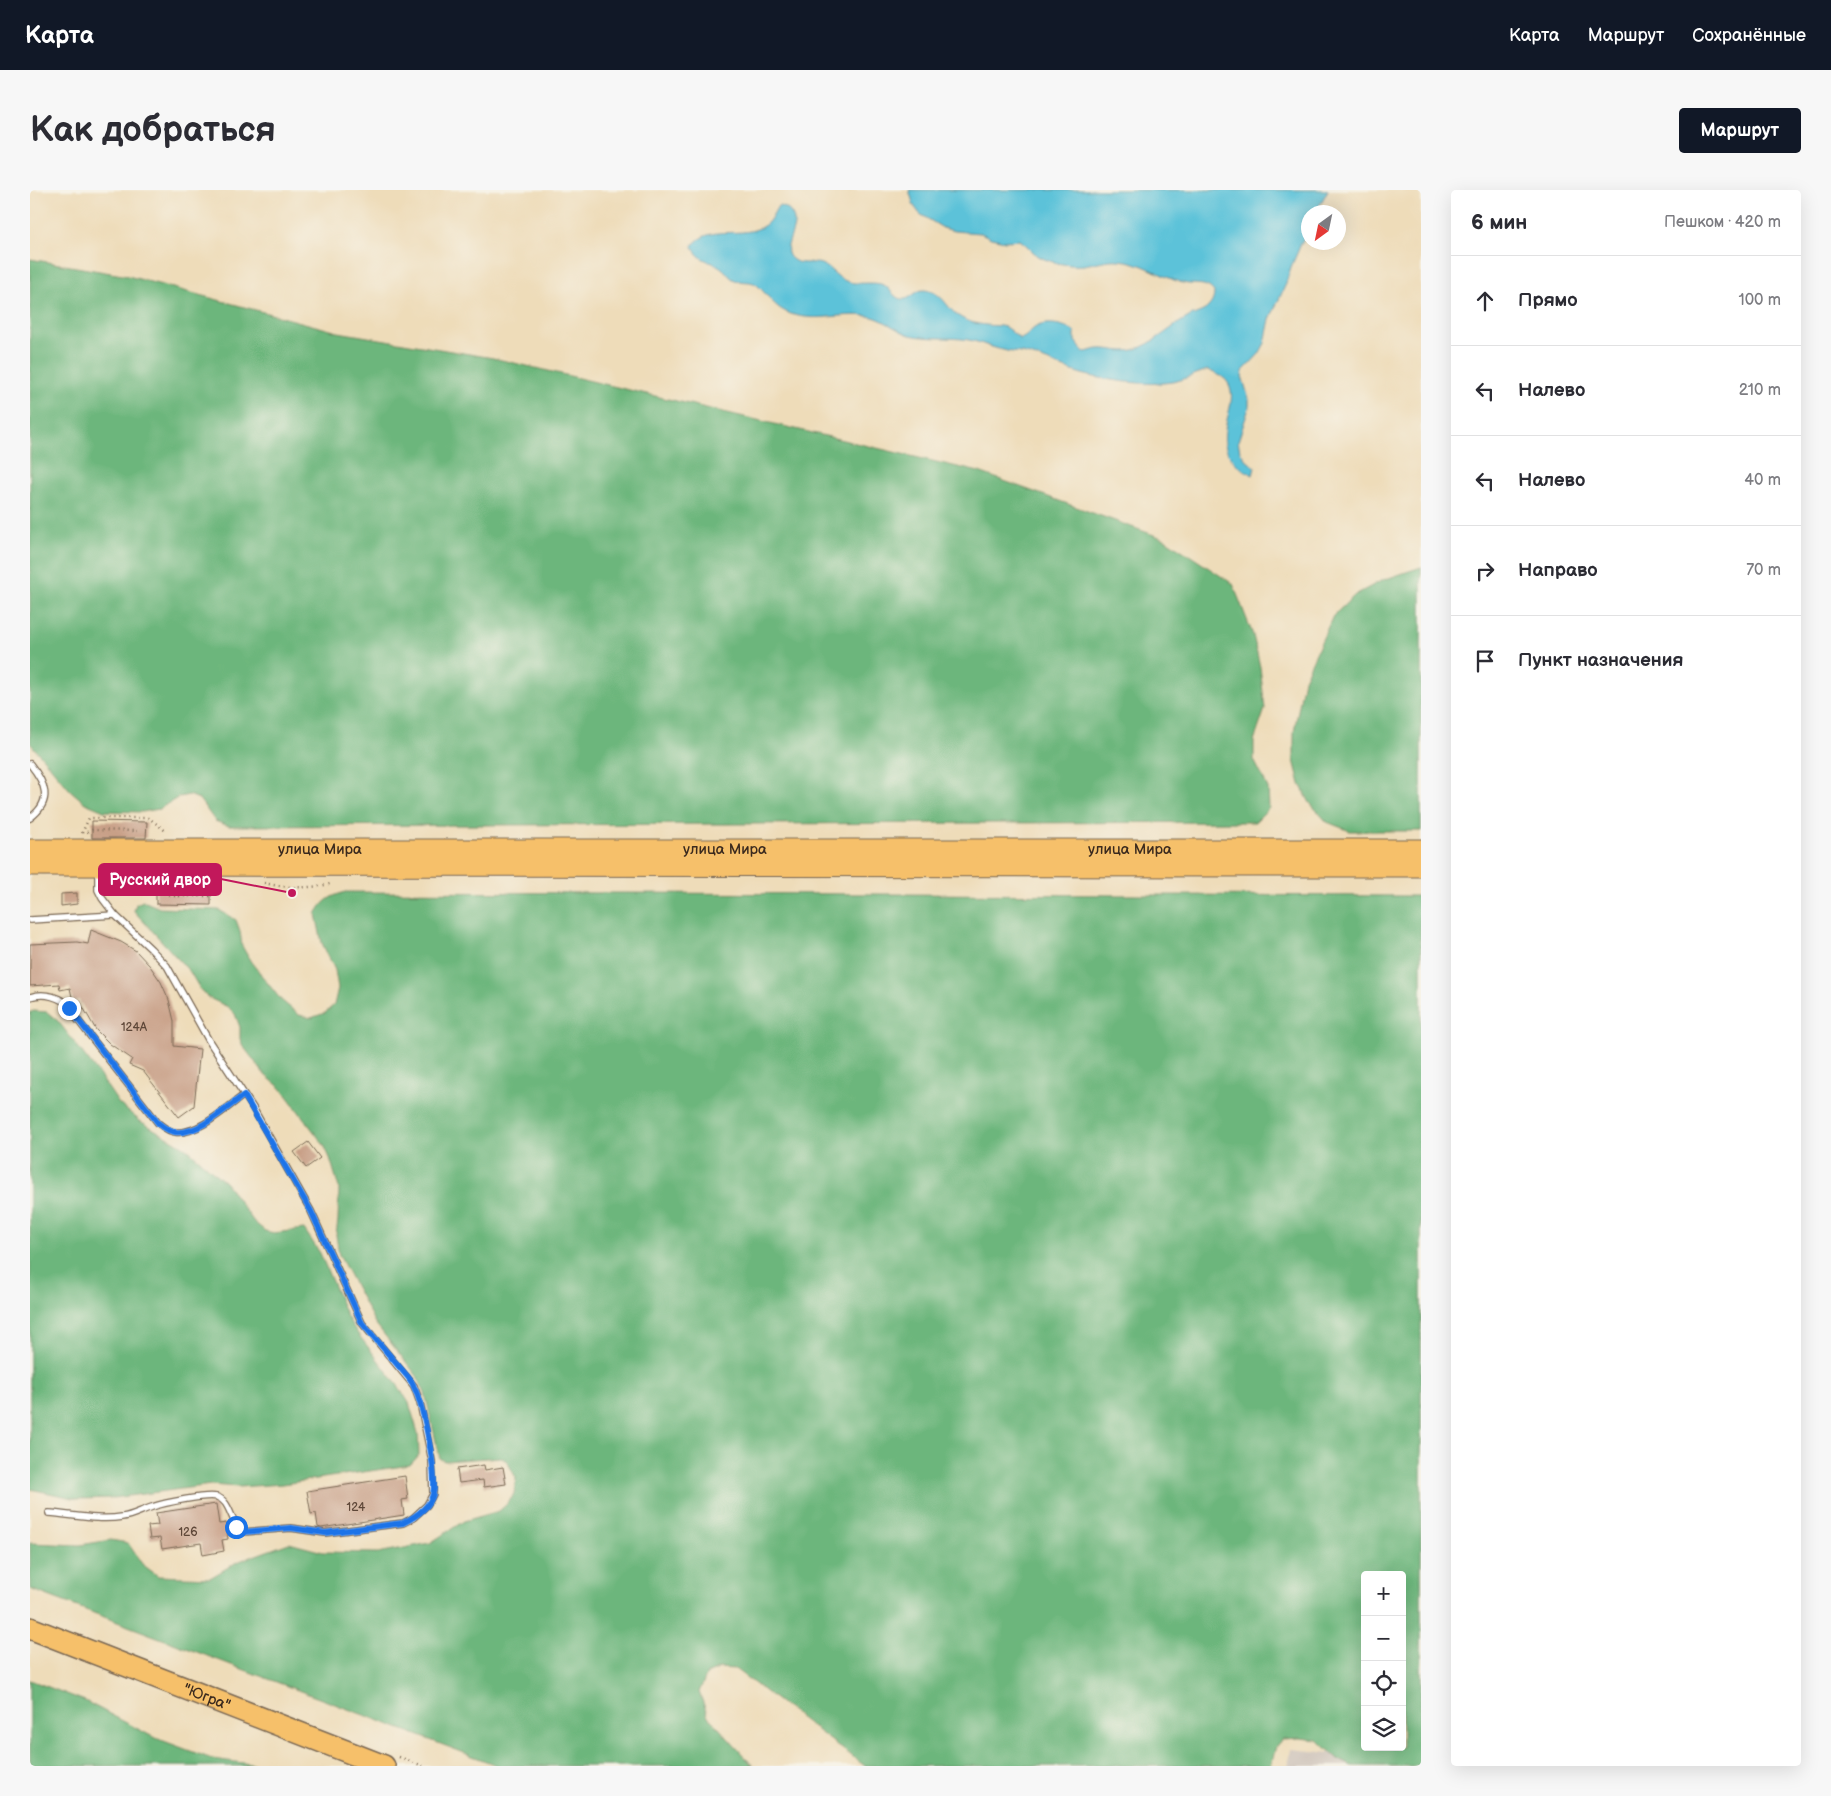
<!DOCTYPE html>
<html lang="ru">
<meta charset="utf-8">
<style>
body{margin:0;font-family:"Balsamiq Sans",sans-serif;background:#f7f7f7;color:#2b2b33}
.controls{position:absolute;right:15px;bottom:15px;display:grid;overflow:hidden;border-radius:5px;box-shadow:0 5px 20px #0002}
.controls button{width:45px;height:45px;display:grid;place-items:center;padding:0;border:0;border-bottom:1px solid #e1e1e2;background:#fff;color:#2b2b33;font:25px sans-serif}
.compass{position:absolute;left:1271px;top:15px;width:45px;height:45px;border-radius:50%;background:#fff;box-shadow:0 5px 20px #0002;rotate:213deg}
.stop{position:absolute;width:15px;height:15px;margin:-11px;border:4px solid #1a73e8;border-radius:50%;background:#fff}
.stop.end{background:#1a73e8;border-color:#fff;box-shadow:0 1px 5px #0008}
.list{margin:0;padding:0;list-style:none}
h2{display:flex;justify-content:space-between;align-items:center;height:65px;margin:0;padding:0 20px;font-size:21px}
h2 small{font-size:16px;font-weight:400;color:#7c7c81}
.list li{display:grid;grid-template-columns:32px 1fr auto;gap:15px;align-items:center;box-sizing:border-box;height:90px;padding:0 20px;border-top:1px solid #e1e1e2}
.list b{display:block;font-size:19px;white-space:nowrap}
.list em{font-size:16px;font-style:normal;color:#7c7c81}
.icon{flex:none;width:28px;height:28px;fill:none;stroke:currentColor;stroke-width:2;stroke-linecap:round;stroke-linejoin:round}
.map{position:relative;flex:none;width:1391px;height:1576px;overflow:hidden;border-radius:5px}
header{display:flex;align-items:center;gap:30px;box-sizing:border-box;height:70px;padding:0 25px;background:#111827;color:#fff}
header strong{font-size:24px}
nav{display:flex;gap:28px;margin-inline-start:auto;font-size:18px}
.intro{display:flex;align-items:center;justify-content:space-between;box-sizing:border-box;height:120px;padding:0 30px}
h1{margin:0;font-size:35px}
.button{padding:12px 22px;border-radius:5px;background:#111827;color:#fff;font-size:18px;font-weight:700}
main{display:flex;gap:30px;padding:0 30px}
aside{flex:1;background:#fff;border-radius:5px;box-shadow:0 5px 20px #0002}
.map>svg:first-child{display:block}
.industrial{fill:#cdc2b9}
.forest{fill:#6cb67c;stroke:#54704d;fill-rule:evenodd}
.water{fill:#5bc2d9;stroke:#4b767c}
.building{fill:#c89f86}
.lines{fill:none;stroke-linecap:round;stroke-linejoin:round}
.lane-casing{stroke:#7a6854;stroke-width:8}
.primary-casing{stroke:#7a6854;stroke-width:21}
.highway-casing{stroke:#7a6854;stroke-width:24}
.path{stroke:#7a6854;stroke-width:2.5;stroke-dasharray:1 4;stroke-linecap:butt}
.lane{stroke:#fff;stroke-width:5.5}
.primary{stroke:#f6c06b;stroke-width:19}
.highway{stroke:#f6c06b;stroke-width:21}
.route{stroke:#1a73e8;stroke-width:6}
.labels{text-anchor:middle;stroke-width:4.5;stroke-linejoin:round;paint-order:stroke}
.number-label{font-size:12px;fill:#5e4738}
.street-label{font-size:15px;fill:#3b2a1e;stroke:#f7f3e8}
.leader{fill:none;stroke:#c2185b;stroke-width:2}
.callout-dot{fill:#c2185b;stroke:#f7f3e8;stroke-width:2}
.callout{fill:#c2185b;stroke:#c2185b;stroke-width:2}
.callout-label{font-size:16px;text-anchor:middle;font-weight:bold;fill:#fff}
</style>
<header>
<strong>Карта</strong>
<nav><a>Карта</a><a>Маршрут</a><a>Сохранённые</a></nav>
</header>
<div class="intro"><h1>Как добраться</h1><a class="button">Маршрут</a></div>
<main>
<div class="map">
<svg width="1391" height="1576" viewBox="0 0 1391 1576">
<rect width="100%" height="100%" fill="#f7f3e8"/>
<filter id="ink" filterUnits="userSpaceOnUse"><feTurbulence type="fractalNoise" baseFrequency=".02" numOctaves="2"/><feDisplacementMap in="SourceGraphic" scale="10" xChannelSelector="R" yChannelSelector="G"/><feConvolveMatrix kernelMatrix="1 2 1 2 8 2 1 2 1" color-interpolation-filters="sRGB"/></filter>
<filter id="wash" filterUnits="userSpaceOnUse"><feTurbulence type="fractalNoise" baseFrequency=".0096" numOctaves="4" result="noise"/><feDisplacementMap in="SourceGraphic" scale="20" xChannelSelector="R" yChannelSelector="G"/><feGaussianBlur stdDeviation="1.12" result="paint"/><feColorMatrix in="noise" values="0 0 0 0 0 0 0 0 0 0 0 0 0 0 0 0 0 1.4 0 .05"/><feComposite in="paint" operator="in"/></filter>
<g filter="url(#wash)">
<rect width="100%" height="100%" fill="#eedcb9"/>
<polygon class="industrial" points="1261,1559 1302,1563 1341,1576 1258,1576"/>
<g class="forest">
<polygon points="0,69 98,86 308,142 463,168 949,282 1135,349 1203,394 1223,445 1230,477 1235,519 1224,551 1224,570 1238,598 1239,618 1225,632 199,636 185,631 169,609 159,605 149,607 129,619 112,622 74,621 55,613 40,600 0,553"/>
<polygon points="1391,377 1391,641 1320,641 1297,632 1280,613 1270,594 1264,570 1264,542 1274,489 1303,426 1325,405 1353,390"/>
<path d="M 315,702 L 1391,706 L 1391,1576 L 1322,1576 L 1308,1569 L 1288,1550 L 1270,1548 L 1252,1549 L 1246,1556 L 1241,1576 L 835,1576 L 705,1479 L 689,1478 L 677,1484 L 669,1502 L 678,1526 L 723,1576 L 469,1576 L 0,1399 L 0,1353 L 50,1355 L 81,1350 L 98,1353 L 112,1374 L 128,1386 L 180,1388 L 207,1372 L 259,1353 L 293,1362 L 348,1363 L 400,1353 L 434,1331 L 469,1321 L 476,1315 L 484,1304 L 486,1288 L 477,1271 L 470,1267 L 415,1271 L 410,1269 L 395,1203 L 387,1186 L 345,1133 L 309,1065 L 306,1045 L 308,1030 L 309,998 L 300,968 L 294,955 L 251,898 L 235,885 L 213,856 L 210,849 L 210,837 L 205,824 L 198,817 L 177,807 L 170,799 L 160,782 L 104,721 L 106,714 L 113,711 L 130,718 L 189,720 L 206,730 L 210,741 L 212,756 L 221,772 L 251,810 L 269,825 L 281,828 L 295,823 L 304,815 L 308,798 L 305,780 L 292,753 L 286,724 C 294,710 299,707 315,702 ZM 1335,1385 L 1372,1385 L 1372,1557 L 1335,1557 Z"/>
<polygon points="3,821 17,822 28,831 68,883 89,914 110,931 156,958 196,993 224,1032 235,1041 244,1043 274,1039 290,1063 317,1127 328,1144 369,1197 379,1213 388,1243 389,1265 380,1275 253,1294 208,1297 181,1295 83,1308 48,1309 0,1299 0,823"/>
<polygon points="0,1490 55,1511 123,1547 182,1569 236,1576 0,1576"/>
</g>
<path class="water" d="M 879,0 L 1298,0 L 1286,22 L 1278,22 L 1278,38 L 1261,77 L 1255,96 L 1240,129 L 1235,153 L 1229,164 L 1213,181 L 1212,186 L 1219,209 L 1219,218 L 1208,251 L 1210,261 L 1216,270 L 1225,277 L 1223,285 C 1164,255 1219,214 1195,189 C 1191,185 1183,183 1178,180 C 1166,183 1155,190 1142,192 C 1118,196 1083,191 1060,186 C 1036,181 1015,168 992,163 C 985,162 979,162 973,160 C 963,158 954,154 944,151 C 923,146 901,150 880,145 C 867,141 857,131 843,127 C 816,121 788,133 761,124 C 744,118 739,106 727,95 C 721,90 713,93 705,90 C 700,88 698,84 694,80 C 682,69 671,74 662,56 C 681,32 712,51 735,35 C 741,31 744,22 748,16 C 754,16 757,18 761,23 C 773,39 745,60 765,71 C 772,75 783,71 791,74 C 802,78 807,89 819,92 C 830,95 844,91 854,95 C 860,98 864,108 871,109 C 881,111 885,99 895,100 C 915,103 916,119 930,127 C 938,132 947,134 956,135 C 962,136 969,135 975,137 C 980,140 985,145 990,149 C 997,147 998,143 1003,139 C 1014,130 1035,134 1045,142 L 1045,151 L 1054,162 C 1059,162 1063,159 1069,159 C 1080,158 1091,163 1103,160 C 1123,155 1141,136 1159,127 C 1166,123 1175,122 1179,116 C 1183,112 1184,107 1184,102 C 1176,91 1165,96 1153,93 C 1131,87 1112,71 1088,70 C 1077,69 1066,73 1054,75 C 1043,76 1027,74 1017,70 C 1004,66 1000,57 990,50 L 975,51 L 961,48 L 951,43 L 924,41 L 913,38 L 890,24 L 884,16 Z"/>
<g id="blocks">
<g class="building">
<polygon points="62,631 117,632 116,648 62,648"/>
<polygon points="126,697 181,698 181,715 126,714"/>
<polygon points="47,703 47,714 31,716 31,704"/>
<polygon points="61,740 91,752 106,761 120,776 131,792 139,810 144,831 144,856 170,859 164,916 149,927 113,881 99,875 102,869 80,854 66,840 49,810 43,811 40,798 30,800 29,794 0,796 0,754 47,752 58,754"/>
<polygon points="278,952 290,968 276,978 264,962"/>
<polygon points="454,1275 455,1280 473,1277 476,1294 454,1297 453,1290 429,1293 427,1279"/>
<polygon points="375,1286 378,1309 372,1310 374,1325 291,1338 288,1337 286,1323 281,1324 277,1301"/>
<polygon points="186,1314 189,1334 196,1333 198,1349 192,1350 194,1361 173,1365 171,1353 132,1359 130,1348 120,1349 118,1336 128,1335 126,1323"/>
</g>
</g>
</g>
<g filter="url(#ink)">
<use href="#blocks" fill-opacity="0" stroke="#7a6854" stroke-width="1"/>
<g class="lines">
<g class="lane-casing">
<g id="lane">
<path d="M 0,574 C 16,594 23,611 0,628"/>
<polyline points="0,730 85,725"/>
<path d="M 0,807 C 12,803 22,805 33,811 L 128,933 C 133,937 139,942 145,942 C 168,945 196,918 214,905"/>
<path d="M 19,1323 C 43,1325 69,1331 92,1327 C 102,1326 112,1320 122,1317 C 134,1313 176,1304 187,1307 C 201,1311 200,1333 213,1342 L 261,1338 L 295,1343 L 373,1333 L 383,1328 L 397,1315 L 403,1304 L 402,1271 L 390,1213 L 384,1196 L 332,1133 L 281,1021 L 223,918 L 179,851 L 137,776 L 121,759 L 85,725 L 72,708 L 68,700 L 68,679"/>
</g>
</g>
<g class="primary-casing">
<g id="primary">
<path id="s1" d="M 0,659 L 1391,659"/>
<polyline points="0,676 1391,677"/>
</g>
</g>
<g class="highway-casing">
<g id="highway">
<path id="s2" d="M 0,1438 L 354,1576"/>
</g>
</g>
<g class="path">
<polyline points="57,642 62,640 107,641"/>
<polyline points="52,643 59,628 119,628 137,642"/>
<path d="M 234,693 C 255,698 279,699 300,694"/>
<polyline points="139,706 181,706 185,703 189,693"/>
<polyline points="369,1567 393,1576"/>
</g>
<use href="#lane" class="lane"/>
<use href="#primary" class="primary"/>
<use href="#highway" class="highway"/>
</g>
</g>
<g class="lines" filter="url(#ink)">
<path class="route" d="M 39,818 L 128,933 C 133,937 139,942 145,942 C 168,945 196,918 214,905 L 281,1021 L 332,1133 L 378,1187 C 380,1190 383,1193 384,1197 C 393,1215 408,1285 403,1304 C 400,1317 385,1327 373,1333 L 295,1343 L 261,1338 L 213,1342 L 206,1337"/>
</g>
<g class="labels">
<g class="number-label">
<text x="104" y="841">124А</text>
<text x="326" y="1321">124</text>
<text x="158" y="1346">126</text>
</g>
<g class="street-label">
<text dy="5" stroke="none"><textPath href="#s1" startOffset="290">улица Мира</textPath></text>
<text dy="5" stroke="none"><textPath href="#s1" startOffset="695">улица Мира</textPath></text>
<text dy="5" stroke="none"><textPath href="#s1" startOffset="1100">улица Мира</textPath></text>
<text dy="5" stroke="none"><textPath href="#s2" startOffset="190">"Югра"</textPath></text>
</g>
</g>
<path class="leader" d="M262 703L191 689"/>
<circle class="callout-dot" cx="262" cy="703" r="5"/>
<rect class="callout" x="69" y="674" width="122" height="31" rx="5"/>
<g class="callout-label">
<text x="130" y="695">Русский двор</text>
</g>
</svg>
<div class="controls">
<button>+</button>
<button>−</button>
<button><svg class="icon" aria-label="locate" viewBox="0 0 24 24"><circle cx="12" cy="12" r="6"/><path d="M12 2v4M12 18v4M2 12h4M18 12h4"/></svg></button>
<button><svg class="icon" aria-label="layers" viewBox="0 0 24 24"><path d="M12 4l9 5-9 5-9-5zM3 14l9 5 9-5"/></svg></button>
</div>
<svg class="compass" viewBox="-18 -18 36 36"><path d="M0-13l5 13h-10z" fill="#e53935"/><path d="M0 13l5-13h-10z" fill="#7c7c81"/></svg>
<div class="stop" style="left:206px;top:1337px"></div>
<div class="stop end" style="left:39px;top:818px"></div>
</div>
<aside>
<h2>6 мин<small>Пешком · 420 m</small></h2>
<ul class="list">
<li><svg class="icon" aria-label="ahead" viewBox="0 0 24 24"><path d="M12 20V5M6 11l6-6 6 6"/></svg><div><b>Прямо</b></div><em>100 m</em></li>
<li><svg class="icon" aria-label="left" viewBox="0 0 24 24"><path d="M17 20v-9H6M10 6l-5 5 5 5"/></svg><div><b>Налево</b></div><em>210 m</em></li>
<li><svg class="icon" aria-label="left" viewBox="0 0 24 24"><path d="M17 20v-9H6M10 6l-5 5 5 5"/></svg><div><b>Налево</b></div><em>40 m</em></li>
<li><svg class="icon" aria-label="right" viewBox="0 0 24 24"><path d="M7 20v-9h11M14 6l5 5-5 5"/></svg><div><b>Направо</b></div><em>70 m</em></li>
<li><svg class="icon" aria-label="arrive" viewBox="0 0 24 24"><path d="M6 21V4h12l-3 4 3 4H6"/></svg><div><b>Пункт назначения</b></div></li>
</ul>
</aside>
</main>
